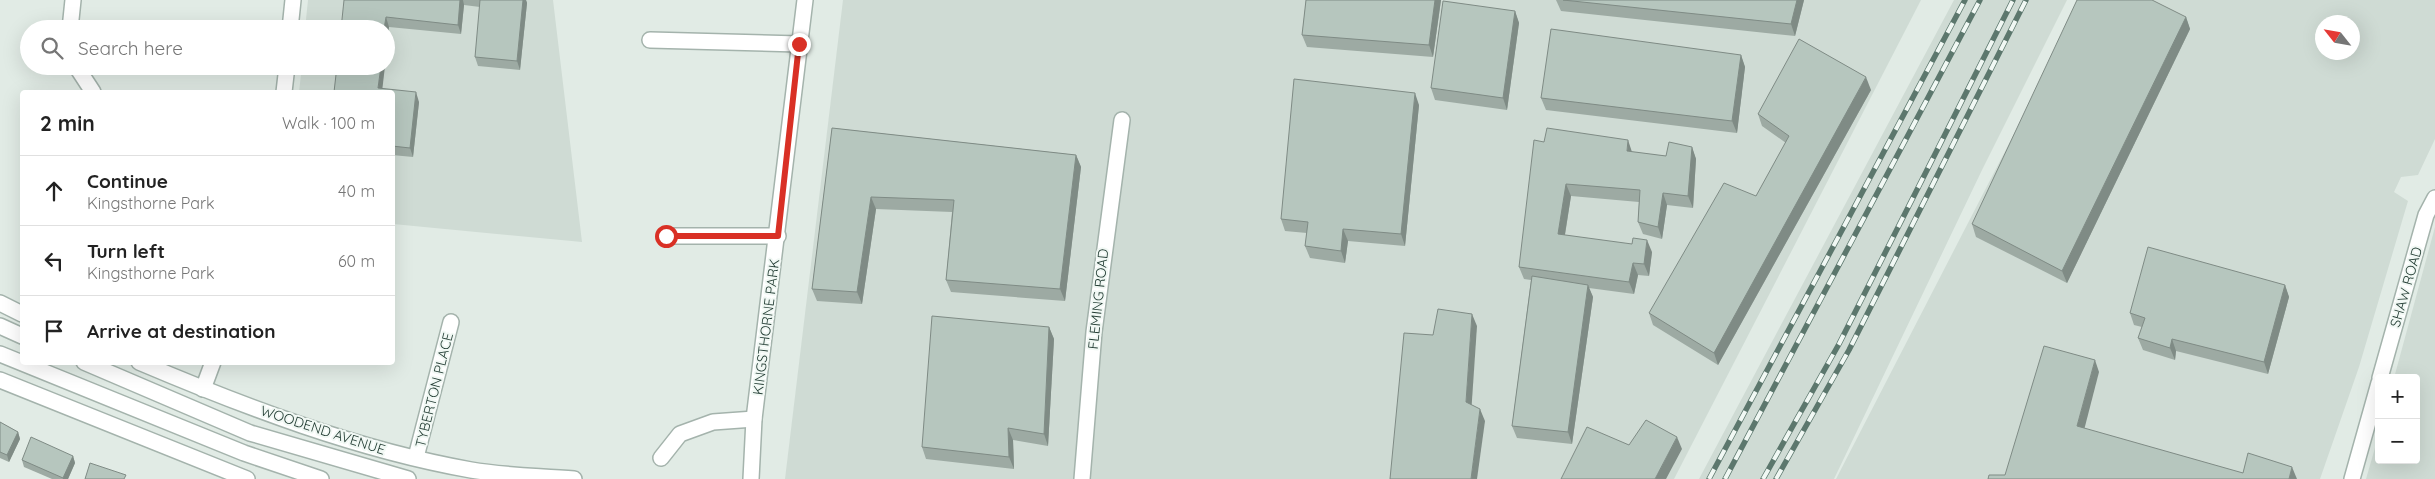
<!DOCTYPE html>
<meta charset="utf-8">
<style>
body{margin:0;font-family:Quicksand,sans-serif;background:#f6f6f6;color:#222}
.controls{position:absolute;right:15px;bottom:15px;display:grid;overflow:hidden;border-radius:5px;box-shadow:0 5px 20px #0002}
.controls button{width:45px;height:45px;display:grid;place-items:center;padding:0;border:0;border-bottom:1px solid #e0e0e0;background:#fff;color:#222;font:25px sans-serif}
.compass{position:absolute;left:2315px;top:15px;width:45px;height:45px;border-radius:50%;background:#fff;box-shadow:0 5px 20px #0002;rotate:301deg}
.stop{position:absolute;width:15px;height:15px;margin:-11px;border:4px solid #d93025;border-radius:50%;background:#fff}
.stop.end{background:#d93025;border-color:#fff;box-shadow:0 1px 5px #0008}
.list{margin:0;padding:0;list-style:none}
h2{display:flex;justify-content:space-between;align-items:center;height:65px;margin:0;padding:0 20px;font-size:21px}
h2 small{font-size:16px;font-weight:400;color:#767676}
.list li{display:grid;grid-template-columns:32px 1fr auto;gap:15px;align-items:center;box-sizing:border-box;height:70px;padding:0 20px;border-top:1px solid #e0e0e0}
.list b{display:block;font-size:19px;white-space:nowrap}
.list p{margin:0;font-size:16px;white-space:nowrap;color:#767676}
.list em{font-size:16px;font-style:normal;color:#767676}
.icon{flex:none;width:28px;height:28px;fill:none;stroke:currentColor;stroke-width:2;stroke-linecap:round;stroke-linejoin:round}
.map{position:relative;flex:none;width:2435px;height:479px;overflow:hidden}
.search{position:absolute;background:#fff;box-shadow:0 5px 20px #0002;left:20px;top:20px;width:375px;height:55px;display:flex;align-items:center;gap:12px;box-sizing:border-box;padding:0 18px;border-radius:28px;color:#767676;font-size:19px}
.panel{position:absolute;background:#fff;box-shadow:0 5px 20px #0002;left:20px;top:90px;width:375px;height:275px;border-radius:5px}
.map>svg:first-child{display:block}
.built{fill:#cfdbd4;fill-rule:evenodd}
.lines{fill:none;stroke-linecap:round;stroke-linejoin:round}
.minor-casing{stroke:#a4b3ac;stroke-width:18}
.tertiary-casing{stroke:#a4b3ac;stroke-width:18}
.minor{stroke:#fff;stroke-width:15}
.tertiary{stroke:#fff;stroke-width:15}
.rail-casing{stroke:#5c776d;stroke-width:5.5}
.rail{stroke:#f1f8f4;stroke-width:4;stroke-dasharray:11;stroke-linecap:butt}
.wall{fill:#9daaa3}
.shaded-wall{fill:#7f8b85}
.building{fill:#b6c6be;stroke:#7f8b85}
.route{stroke:#d93025;stroke-width:6}
.labels{text-anchor:middle;stroke-width:4;stroke-linejoin:round;paint-order:stroke}
.street-label{font-size:14px;fill:#213b32;stroke:#f1f8f4}
</style>
<div class="map">
<svg width="2435" height="479" viewBox="0 0 2435 479">
<rect width="100%" height="100%" fill="#e1ebe5"/>
<g class="built">
<polygon points="308,0 553,0 582,242 393,224 392,92 299,92 302,66 386,66 386,29 305,29"/>
<polygon points="843,0 1921,0 1674,479 785,479"/>
<polygon points="1954,0 2067,0 1982,170 1834,479 1699,479"/>
<path d="M 2083,0 L 2435,0 L 2435,139 L 2418,175 L 2401,177 L 2394,192 L 2408,201 L 2359,367 L 2320,479 L 1836,479 ZM 2322,22 L 2352,22 L 2352,52 L 2322,52 Z"/>
<polygon points="2435,227 2435,479 2366,479 2379,434 2379,460 2416,460 2416,378 2394,378"/>
</g>
<g class="lines">
<g class="minor-casing">
<g id="minor">
<polyline points="70,29 73,0"/>
<polyline points="290,29 293,0"/>
<polyline points="650,40 799,44"/>
<polyline points="76,66 93,92"/>
<polyline points="284,92 287,66"/>
<polyline points="666,236 778,236"/>
<polyline points="0,303 22,314"/>
<path d="M 139,362 C 245,407 358,450 471,470 C 505,476 540,476 574,479"/>
<polyline points="0,380 247,479"/>
<polyline points="203,389 213,362"/>
<polyline points="416,457 451,322"/>
<polyline points="661,458 680,434 713,422 754,419"/>
<polyline points="751,479 754,419 805,0"/>
<polyline points="1082,479 1094,332 1122,120"/>
</g>
</g>
<g class="tertiary-casing">
<g id="tertiary">
<polyline points="0,326 22,336"/>
<polyline points="0,354 244,453 321,479"/>
<polyline points="84,362 250,433 408,479"/>
<polyline points="2380,378 2426,215 2435,198"/>
<polyline points="2352,479 2379,383"/>
</g>
</g>
<use href="#minor" class="minor"/>
<use href="#tertiary" class="tertiary"/>
<g class="rail-casing">
<g id="rail">
<polyline points="1709,479 1965,0"/>
<polyline points="1725,479 1980,0"/>
<polyline points="1763,479 1839,344 2013,0"/>
<polyline points="1776,479 1849,350 2026,0"/>
</g>
</g>
<use href="#rail" class="rail"/>
</g>
<g class="wall">
<polygon points="344,0 526,0 527,3 520,70 478,66 475,57 480,7 464,5 461,34 389,27"/>
<polygon points="1306,0 1441,0 1433,57 1307,47 1302,35"/>
<polygon points="1556,0 1804,0 1795,36 1561,11"/>
<polygon points="1515,11 1519,23 1507,110 1435,100 1431,88"/>
<polygon points="2186,17 2190,29 2067,283 1976,237 1972,224"/>
<polygon points="1741,55 1745,67 1737,133 1546,110 1541,98"/>
<polygon points="383,88 419,102 413,157 392,155 392,92"/>
<polygon points="1871,90 1718,365 1653,325 1649,313 1756,196 1786,143 1762,126 1758,114"/>
<polygon points="1419,105 1405,246 1348,241 1345,263 1310,258 1305,246 1307,233 1285,231 1281,219"/>
<polygon points="832,128 1076,155 1081,167 1065,301 951,292 946,280 952,212 876,209 862,304 817,301 812,289"/>
<polygon points="1544,142 1666,156 1692,147 1696,159 1693,208 1667,205 1662,239 1643,234 1638,222 1639,202 1571,196 1565,235 1652,252 1649,276 1638,275 1634,294 1589,288 1593,297 1572,444 1517,438 1512,426 1531,280 1524,279 1519,267"/>
<polygon points="2285,285 2289,297 2268,374 2176,351 2175,360 2143,350 2138,338 2142,327 2134,325 2130,313"/>
<polygon points="1049,327 1054,339 1048,446 1013,440 1014,469 926,459 922,447"/>
<polygon points="0,422 18,432 20,439 9,462 0,458"/>
<polygon points="73,456 75,463 68,479 52,479 24,467 22,460"/>
</g>
<g class="shaded-wall">
<polygon points="460,0 463,0 464,5 461,34 458,25"/>
<polygon points="523,0 526,0 527,3 520,70 517,61"/>
<polygon points="1435,0 1441,0 1433,57 1429,45"/>
<polygon points="1797,0 1804,0 1795,36 1791,24"/>
<polygon points="1515,11 1519,23 1507,110 1503,98"/>
<polygon points="386,17 389,27 386,55 386,29 384,29"/>
<polygon points="2186,17 2190,29 2067,283 2062,271"/>
<polygon points="1741,55 1745,67 1737,133 1732,121"/>
<polygon points="381,66 385,66 382,92 378,88"/>
<polygon points="1866,77 1871,90 1718,365 1714,353"/>
<polygon points="416,92 419,102 413,157 410,148"/>
<polygon points="1415,93 1419,105 1405,246 1401,234"/>
<polygon points="1628,140 1632,152 1627,151"/>
<polygon points="1692,147 1696,159 1693,208 1688,196"/>
<polygon points="1076,155 1081,167 1065,301 1060,289"/>
<polygon points="1566,184 1571,196 1563,246 1558,234"/>
<polygon points="1663,193 1667,205 1662,239 1658,227"/>
<polygon points="871,197 876,209 862,304 857,292"/>
<polygon points="1343,229 1348,241 1345,263 1341,251"/>
<polygon points="1647,240 1652,252 1649,276 1644,264"/>
<polygon points="1633,263 1638,275 1634,294 1629,282"/>
<polygon points="1588,285 1593,297 1572,444 1568,432"/>
<polygon points="2285,285 2289,297 2268,374 2264,362"/>
<polygon points="1472,314 1477,326 1471,415 1466,402"/>
<polygon points="1049,327 1054,339 1048,446 1044,434"/>
<polygon points="2172,339 2176,351 2175,360 2170,348"/>
<polygon points="2095,360 2099,372 2082,438 2077,426"/>
<polygon points="1480,409 1485,421 1477,479 1471,479"/>
<polygon points="1008,428 1013,440 1014,469 1009,457"/>
<polygon points="18,432 20,439 9,462 7,455"/>
<polygon points="1677,437 1682,449 1666,479 1655,479"/>
<polygon points="73,456 75,463 68,479 63,479 63,478"/>
<polygon points="2292,467 2297,479 2289,479"/>
</g>
<g class="building">
<polygon points="344,0 460,0 458,25 386,17 384,29 341,29"/>
<polygon points="480,0 523,0 517,61 475,57"/>
<polygon points="1306,0 1435,0 1429,45 1302,35"/>
<polygon points="1563,0 1797,0 1791,24"/>
<polygon points="2077,0 2152,0 2186,17 2062,271 1972,224"/>
<polygon points="1443,1 1515,11 1503,98 1431,88"/>
<polygon points="1551,29 1741,55 1732,121 1541,98"/>
<polygon points="1799,39 1866,77 1714,353 1649,313 1724,183 1756,196 1789,136 1758,114"/>
<polygon points="337,66 381,66 378,88 416,92 410,148 392,146 392,92 334,92"/>
<polygon points="1294,79 1415,93 1401,234 1343,229 1341,251 1305,246 1308,222 1281,219"/>
<polygon points="832,128 1076,155 1060,289 946,280 954,200 871,197 857,292 812,289"/>
<polygon points="1547,128 1628,140 1627,151 1666,156 1669,142 1692,147 1688,196 1663,193 1658,227 1638,222 1640,190 1566,184 1558,234 1632,244 1633,238 1647,240 1644,264 1633,263 1629,282 1519,267 1534,140 1544,142"/>
<polygon points="2148,247 2285,285 2264,362 2172,339 2170,348 2138,338 2145,318 2130,313"/>
<polygon points="1532,276 1588,285 1568,432 1512,426"/>
<polygon points="1438,309 1472,314 1466,402 1480,409 1471,479 1390,479 1404,333 1433,335"/>
<polygon points="932,316 1049,327 1044,434 1008,428 1009,457 922,447"/>
<polygon points="2044,346 2095,360 2077,426 2243,473 2248,453 2292,467 2289,479 1988,479 1989,475 2005,475"/>
<polygon points="1646,420 1677,437 1655,479 1561,479 1587,427 1629,445"/>
<polygon points="0,422 18,432 7,455 0,452"/>
<polygon points="31,437 73,456 63,478 22,460"/>
<polygon points="90,463 126,475 124,479 85,479"/>
</g>
<g class="lines">
<polyline class="route" points="666,236 778,236 799,44"/>
</g>
<g class="labels">
<g class="street-label">
<text transform="translate(2406 287) rotate(-74)" y="5">SHAW ROAD</text>
<text transform="translate(1098 299) rotate(-84)" y="5">FLEMING ROAD</text>
<text transform="translate(766 327) rotate(-83)" y="5">KINGSTHORNE PARK</text>
<text transform="translate(434 390) rotate(-76)" y="5">TYBERTON PLACE</text>
<text transform="translate(323 430) rotate(18)" y="5">WOODEND AVENUE</text>
</g>
</g>
</svg>
<div class="controls">
<button>+</button>
<button>−</button>
</div>
<svg class="compass" viewBox="-18 -18 36 36"><path d="M0-13l5 13h-10z" fill="#e53935"/><path d="M0 13l5-13h-10z" fill="#767676"/></svg>
<div class="stop" style="left:666px;top:236px"></div>
<div class="stop end" style="left:799px;top:44px"></div>
<div class="search"><svg class="icon" aria-label="search" viewBox="0 0 24 24"><circle cx="10" cy="10" r="6"/><path d="M15 15l6 6"/></svg>Search here</div>
<section class="panel">
<h2>2 min<small>Walk · 100 m</small></h2>
<ul class="list">
<li><svg class="icon" aria-label="ahead" viewBox="0 0 24 24"><path d="M12 20V5M6 11l6-6 6 6"/></svg><div><b>Continue</b><p>Kingsthorne Park</p></div><em>40 m</em></li>
<li><svg class="icon" aria-label="left" viewBox="0 0 24 24"><path d="M17 20v-9H6M10 6l-5 5 5 5"/></svg><div><b>Turn left</b><p>Kingsthorne Park</p></div><em>60 m</em></li>
<li><svg class="icon" aria-label="arrive" viewBox="0 0 24 24"><path d="M6 21V4h12l-3 4 3 4H6"/></svg><div><b>Arrive at destination</b></div></li>
</ul>
</section>
</div>
